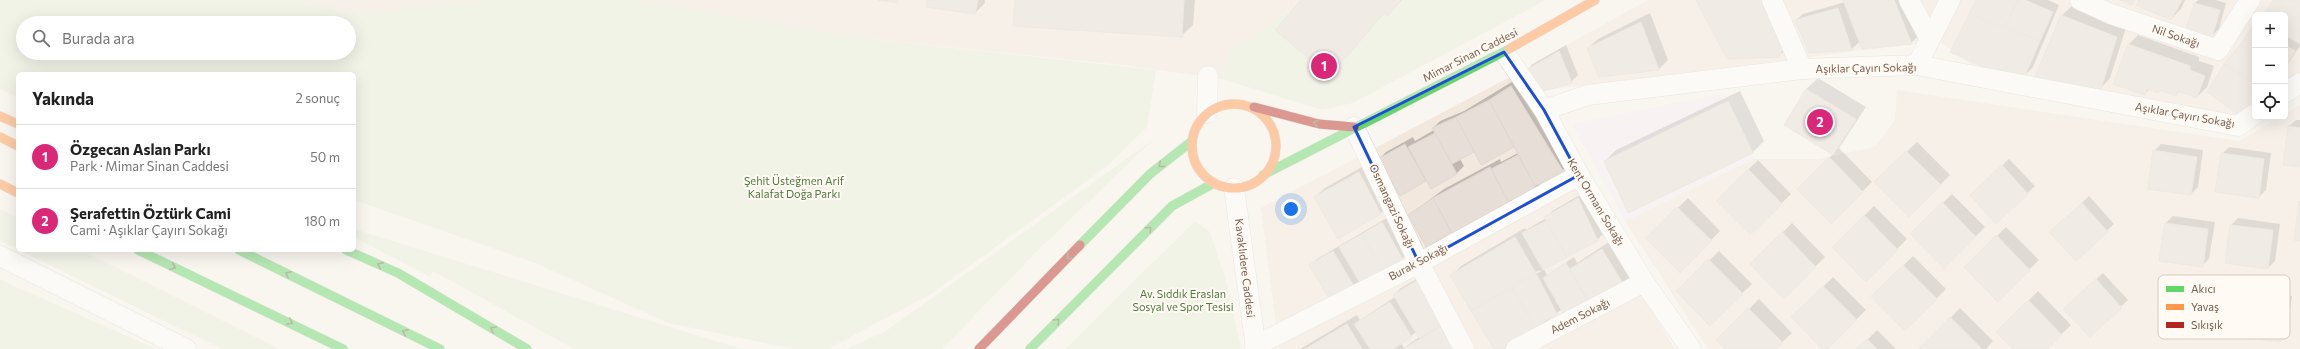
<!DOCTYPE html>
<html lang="tr">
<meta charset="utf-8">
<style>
body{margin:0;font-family:Commissioner,sans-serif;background:#f6f6f6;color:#222}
.controls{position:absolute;right:12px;top:12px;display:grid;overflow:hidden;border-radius:6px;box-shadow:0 4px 16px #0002}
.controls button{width:36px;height:36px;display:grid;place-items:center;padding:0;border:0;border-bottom:1px solid #e0e0e0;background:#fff;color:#222;font:20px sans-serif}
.you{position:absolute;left:1291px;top:209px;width:14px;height:14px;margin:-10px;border:3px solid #fff;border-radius:50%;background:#1a73e8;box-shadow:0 0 0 6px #1a73e833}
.badge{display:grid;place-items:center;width:26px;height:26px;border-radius:50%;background:#db2777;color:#fff;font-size:13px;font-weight:700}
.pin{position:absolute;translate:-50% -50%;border:2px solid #fff;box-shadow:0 1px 4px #0006}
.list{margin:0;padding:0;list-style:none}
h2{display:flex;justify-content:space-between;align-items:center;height:52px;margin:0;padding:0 16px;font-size:17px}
h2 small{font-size:13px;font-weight:400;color:#767676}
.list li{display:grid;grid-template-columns:26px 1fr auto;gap:12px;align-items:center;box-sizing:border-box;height:64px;padding:0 16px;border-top:1px solid #e0e0e0}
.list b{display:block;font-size:15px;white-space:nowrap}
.list p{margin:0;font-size:13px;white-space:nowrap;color:#767676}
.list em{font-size:13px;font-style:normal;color:#767676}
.icon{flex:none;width:22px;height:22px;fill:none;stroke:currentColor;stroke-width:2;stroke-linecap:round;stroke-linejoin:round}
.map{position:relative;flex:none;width:2300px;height:349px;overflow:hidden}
.search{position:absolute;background:#fff;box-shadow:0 4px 16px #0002;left:16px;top:16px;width:340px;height:44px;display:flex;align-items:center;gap:10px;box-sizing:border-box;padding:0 14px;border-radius:22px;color:#767676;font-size:15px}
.panel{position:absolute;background:#fff;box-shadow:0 4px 16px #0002;left:16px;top:72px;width:340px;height:180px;border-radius:6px}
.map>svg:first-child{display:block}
.residential{fill:#f2e8de}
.education{fill:#f6eef6}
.green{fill:#e7f0db;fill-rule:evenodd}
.shadow{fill:#0003;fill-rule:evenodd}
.building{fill:#e6ded7;stroke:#e2d8d2}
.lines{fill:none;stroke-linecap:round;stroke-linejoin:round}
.street-casing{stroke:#d7d1cb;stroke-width:21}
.fast-casing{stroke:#d9d2cb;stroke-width:10}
.slow-casing{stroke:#d9d2cb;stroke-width:10}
.jam-casing{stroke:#d9d2cb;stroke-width:10}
.street{stroke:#fefefd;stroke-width:20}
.fast{stroke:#63d668;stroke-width:9}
.slow{stroke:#ff974d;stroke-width:9}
.jam{stroke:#b3261e;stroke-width:9}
.oneway{stroke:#776e51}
.marked{fill:none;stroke:#1d4ed8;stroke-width:3;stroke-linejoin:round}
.labels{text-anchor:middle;stroke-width:4;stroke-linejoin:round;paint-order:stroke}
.street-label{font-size:11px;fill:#7a5c4d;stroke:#fffaf3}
.park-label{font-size:11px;fill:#537a41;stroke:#fffaf3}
.key{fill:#fffaf3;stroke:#d7cbc1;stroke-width:1}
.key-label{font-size:11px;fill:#7a5c4d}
</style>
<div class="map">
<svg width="2300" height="349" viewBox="0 0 2300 349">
<rect width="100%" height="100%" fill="#f9f5f0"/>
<g class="residential">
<polygon points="299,0 489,0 357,14 304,4"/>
<polygon points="635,0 1305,0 1228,52 1222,79 1131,66 852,37"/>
<polygon points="1648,0 2300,0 2300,79 2285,91 2285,15 2255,15 2255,115 2245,123 1995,81 1938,41 1545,90 1530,65"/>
<polygon points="1510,77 1675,349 1279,349 1261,208"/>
<polygon points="1897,90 2239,141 2280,117 2285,117 2285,114 2300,105 2300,349 1708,349 1625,221 1754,159 1818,159 1875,147 1895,120"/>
</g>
<polygon class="education" points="1720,94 1754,159 1625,221 1572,124"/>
<g class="green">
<path d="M 0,0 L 299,0 L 304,4 L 357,14 L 489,0 L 635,0 L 852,37 L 1156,70 L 1147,127 L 1106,167 L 931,294 L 828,349 L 794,349 L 668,323 L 535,263 L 354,200 L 354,74 L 18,74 L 18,97 L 0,89 ZM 23,23 L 349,23 L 349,53 L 23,53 Z"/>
<polygon points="1305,0 1546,0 1353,103 1322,110 1222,79 1228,52"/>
<polygon points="1154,139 1037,251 942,349 846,349 886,331"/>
<polygon points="0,209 18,218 18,249 0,241"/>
<polygon points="1195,221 1210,232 1227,284 1241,349 1066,349"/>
<polygon points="354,229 738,348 744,349 574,349 433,271 430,277 354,237"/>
<polygon points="19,250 81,250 279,349 222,349"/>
<polygon points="0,279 14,286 156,349 0,349"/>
</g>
<g class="shadow">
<polygon points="928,0 985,0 985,3 975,13"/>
<polygon points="1016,0 1195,0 1193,25 1181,36"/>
<polygon points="1302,0 1402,0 1388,15 1385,12 1330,75"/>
<polygon points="1697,0 1776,0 1789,47 1779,56"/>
<polygon points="1844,0 1907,0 1921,33 1911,43 1860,41 1852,49 1810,52 1796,20 1803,14 1845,2"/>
<polygon points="1977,0 2048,0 2059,5 2033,67 2023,77"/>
<polygon points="2140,0 2185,0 2181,9 2171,19"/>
<polygon points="2198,0 2216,0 2226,3 2219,29 2212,36 2195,3"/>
<polygon points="2274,0 2300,0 2300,46 2285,68 2285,15 2265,15"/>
<polygon points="2072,6 2126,28 2110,78 2101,88 2034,80 2062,15"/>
<polygon points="1650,13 1668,60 1659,69 1599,76 1588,48 1598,39"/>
<polygon points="2138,35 2199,57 2199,61 2214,66 2207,87 2197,97 2180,91 2176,94 2161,89 2158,92 2150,89 2144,94 2128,45"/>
<polygon points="1566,45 1578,75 1571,82 1526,71 1533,64"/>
<polygon points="1520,77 1572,161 1562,171 1542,181 1536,189 1451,231 1409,215 1444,189 1500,159 1501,162 1518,153 1514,145 1481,163 1474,150 1460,159 1464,166 1457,173 1431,188 1427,180 1400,194 1379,159 1386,152 1413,137 1415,141 1434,130 1433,128 1440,121 1464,111"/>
<polygon points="1818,78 1866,107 1839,148 1872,182 1831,222 1798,189 1833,154 1806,89"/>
<polygon points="1740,91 1764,141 1752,153 1605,161 1616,150"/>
<polygon points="2296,120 2300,120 2300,166 2289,126"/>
<polygon points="1917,142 1950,175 1909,216 1875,182"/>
<polygon points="2161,144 2203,150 2198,187 2191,194 2154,151"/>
<polygon points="2229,147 2271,153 2266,190 2259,197 2222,154"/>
<polygon points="2009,159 2035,186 1996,222 1978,188"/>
<polygon points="1758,160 1791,194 1750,234 1717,201"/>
<polygon points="1369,163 1390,203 1381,213 1338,238 1315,197 1325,188"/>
<path d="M 1585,192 L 1604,233 L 1597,240 L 1544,269 L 1547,275 L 1574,257 L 1577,263 L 1609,242 L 1631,279 L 1564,312 L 1562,309 L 1536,330 L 1501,349 L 1495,349 L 1452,275 L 1461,266 L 1525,228 L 1526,230 L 1546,218 L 1552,211 ZM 1540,270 L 1541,271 L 1523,282 L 1523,279 Z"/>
<polygon points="1952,194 1985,227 1944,267 1911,234"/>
<polygon points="2089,196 2114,224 2076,260 2058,226"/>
<polygon points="1688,198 1720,231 1680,272 1647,238"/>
<polygon points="1874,206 1907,239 1866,280 1833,247"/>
<polygon points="1390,216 1409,252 1402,259 1355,288 1310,266 1317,259"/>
<polygon points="2173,216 2215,222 2209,259 2202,266 2166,223"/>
<polygon points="2238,218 2280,224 2275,261 2268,268 2226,263 2231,225"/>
<polygon points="1792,223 1825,257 1784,297 1751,264"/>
<polygon points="2006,227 2039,260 1998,300 1965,267"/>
<polygon points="1719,251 1752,284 1710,324 1678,291"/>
<polygon points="1913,256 1946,289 1905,330 1872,296"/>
<polygon points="2103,273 2128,300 2090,336 2071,302"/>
<path d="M 1425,274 L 1468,349 L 1300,349 L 1357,315 L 1360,320 L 1395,297 L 1394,295 L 1401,288 ZM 1416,332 L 1419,337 L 1404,348 L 1401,343 Z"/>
<polygon points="1833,277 1866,310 1826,349 1823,349 1792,317"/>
<polygon points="2250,290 2292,296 2287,334 2280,341 2243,297"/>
<polygon points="2038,291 2071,325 2046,349 2014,349 1997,332"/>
<polygon points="1759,299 1792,333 1775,349 1727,349 1718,340"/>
<polygon points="1960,308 1993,341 1986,349 1920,349"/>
<polygon points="1877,330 1896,349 1858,349"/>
</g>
<g class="building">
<polygon points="878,0 898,0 898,3"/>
<polygon points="927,0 978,0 975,14 926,7"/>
<polygon points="1015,0 1184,0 1182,37 1013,26"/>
<polygon points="1301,0 1401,0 1388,16 1384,13 1330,76 1275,30"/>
<polygon points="1696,0 1763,0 1782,50 1779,57 1727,59"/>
<polygon points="1843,0 1894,0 1912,44 1862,49"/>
<polygon points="1976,0 2018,0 2005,28 1969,14"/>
<polygon points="2018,0 2025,0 2053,12 2040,41 2005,28"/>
<polygon points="2120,0 2135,0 2132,5"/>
<polygon points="2139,0 2182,0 2171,20 2136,5"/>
<polygon points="2273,0 2300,0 2300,44 2285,35 2285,15 2264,15"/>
<polygon points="2194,3 2220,10 2212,37 2186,30"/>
<polygon points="1838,8 1852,50 1809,53 1795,20"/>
<polygon points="1969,14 2040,41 2024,78 2006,77 1950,52"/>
<polygon points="2061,15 2117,37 2101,89 2033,81"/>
<polygon points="1641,22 1659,70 1599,77 1587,48"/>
<polygon points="2254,25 2255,26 2255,55 2240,45"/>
<polygon points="2128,44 2190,66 2190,70 2205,76 2197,98 2178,91 2176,96 2160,90 2158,93 2147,89 2145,95 2113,84"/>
<polygon points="2240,45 2255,55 2255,84 2224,64"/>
<polygon points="2285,45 2295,51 2285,67"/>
<polygon points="1559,51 1572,83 1536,93 1525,71"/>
<polygon points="2224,64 2255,84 2255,97 2241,116 2207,92"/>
<polygon points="1511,86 1563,171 1535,186 1489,100"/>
<polygon points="1806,89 1856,119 1833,155 1784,125"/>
<polygon points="1489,100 1514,147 1481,165 1456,117"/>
<polygon points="1728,101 1753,153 1628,213 1604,161"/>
<polygon points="1456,117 1474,152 1452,164 1432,128"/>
<polygon points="2288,126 2300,128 2300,167 2283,165"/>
<polygon points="1435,133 1457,174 1431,189 1408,147"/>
<polygon points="1405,144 1426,181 1400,196 1378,159"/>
<polygon points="2153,150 2197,157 2191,195 2148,189"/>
<polygon points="1906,151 1941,185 1909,217 1874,182"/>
<polygon points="2221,153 2264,159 2259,198 2215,192"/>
<polygon points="1518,155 1537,190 1509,203 1491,169"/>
<polygon points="1829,157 1863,192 1831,224 1797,189"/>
<polygon points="2002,165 2028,194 1996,224 1970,195"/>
<polygon points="1490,167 1509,203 1454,237 1433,198"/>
<polygon points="1748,169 1782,204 1750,235 1716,201"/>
<polygon points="1359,172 1381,214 1338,239 1314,197"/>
<polygon points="1433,198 1451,232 1427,248 1408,215"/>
<polygon points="1578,198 1598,241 1567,257 1544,217"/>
<polygon points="2299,201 2300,202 2300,241 2294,240"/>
<polygon points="1942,202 1976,237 1944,269 1910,234"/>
<polygon points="2082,203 2108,232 2076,261 2049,232"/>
<polygon points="1677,207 1712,241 1680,273 1645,238"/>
<polygon points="1864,215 1898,250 1866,282 1832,247"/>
<polygon points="1546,221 1567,257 1543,270 1522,233"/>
<polygon points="1382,222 1403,260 1383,271 1362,234"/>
<polygon points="2165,223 2208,229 2203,267 2159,261"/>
<polygon points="2230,225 2273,230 2268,269 2225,263"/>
<polygon points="1782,232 1816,267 1784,299 1750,264"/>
<polygon points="1362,234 1386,276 1363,288 1339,247"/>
<polygon points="1996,235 2030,270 1998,302 1964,267"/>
<polygon points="1515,237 1536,273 1471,311 1450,275"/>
<polygon points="1602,249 1625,287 1591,306 1570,269"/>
<polygon points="1333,251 1355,288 1331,302 1309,265"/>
<polygon points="1708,259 1743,294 1710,326 1676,291"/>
<polygon points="1566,263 1587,300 1563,313 1543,278"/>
<polygon points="1903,265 1937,299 1905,331 1871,296"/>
<polygon points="1536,273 1557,314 1535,327 1512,287"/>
<polygon points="2096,279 2122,308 2090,337 2063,309"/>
<polygon points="1418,280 1444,324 1419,338 1393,295"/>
<polygon points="1823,286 1857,320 1828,349 1822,349 1791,317"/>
<polygon points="1512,287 1537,330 1503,349 1494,349 1471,311"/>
<polygon points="2242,297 2286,303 2280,342 2237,336"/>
<polygon points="2028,300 2062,335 2048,349 2013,349 1996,332"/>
<polygon points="1390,302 1412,337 1393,349 1370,349 1354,324"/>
<polygon points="1748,308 1783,343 1777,349 1725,349 1716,340"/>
<polygon points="1950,317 1982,349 1918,349"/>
<polygon points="1347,324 1362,349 1305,349"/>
<polygon points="1440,327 1453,349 1403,349"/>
<polygon points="1867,339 1877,349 1856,349"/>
</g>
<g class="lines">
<g class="street-casing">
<g id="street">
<polyline points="1772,0 1802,69"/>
<polyline points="1909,0 1930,39"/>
<polyline points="2080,0 2111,14 2218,50 2250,0"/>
<polyline points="1504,52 1544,110 1579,175 1644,282 1691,349"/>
<polyline points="1917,65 1950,0"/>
<polyline points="2285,93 2300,83"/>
<polyline points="1544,110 1588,95 1802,69 1917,65 2238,126 2255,114"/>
<polyline points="1207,113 1208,76"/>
<polyline points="1354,127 1419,263 1464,349"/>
<polyline points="1234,188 1256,349"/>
<polyline points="0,256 186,349"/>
<polyline points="1255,346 1419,263 1579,175"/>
<polyline points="1516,349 1644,282"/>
</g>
</g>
<g class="fast-casing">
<g id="fast">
<polyline points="1263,175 1509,49"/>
<polyline points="1080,245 1150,174 1192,141"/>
<polyline points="138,250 343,349"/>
<polyline points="239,250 440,349"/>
<polyline points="346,250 398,273 527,349"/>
<polyline points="1030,349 1172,206 1214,183"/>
</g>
</g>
<g class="slow-casing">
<g id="slow">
<polyline points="1509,49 1595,0"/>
<circle cx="1234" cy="146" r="42"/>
<polyline points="0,116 18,124"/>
<polyline points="0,137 18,146"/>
<polyline points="0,184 18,193"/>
</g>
</g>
<g class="jam-casing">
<g id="jam">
<polyline points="1254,107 1319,124 1354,127"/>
<polyline points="979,349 1080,245"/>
</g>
</g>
<use href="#street" class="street"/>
<use href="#fast" class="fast"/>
<use href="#slow" class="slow"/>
<use href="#jam" class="jam"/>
</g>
<defs><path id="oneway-chevron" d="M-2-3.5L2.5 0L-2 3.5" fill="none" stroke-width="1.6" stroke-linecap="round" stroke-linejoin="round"/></defs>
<g class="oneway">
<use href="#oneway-chevron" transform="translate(1316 123) rotate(-168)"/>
<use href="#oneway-chevron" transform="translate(1161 165) rotate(141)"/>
<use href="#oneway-chevron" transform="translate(1149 229) rotate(-45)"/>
<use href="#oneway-chevron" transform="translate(1069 257) rotate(134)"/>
<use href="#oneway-chevron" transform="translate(380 265) rotate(-156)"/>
<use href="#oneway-chevron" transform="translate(173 267) rotate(25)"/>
<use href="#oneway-chevron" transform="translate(288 274) rotate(-154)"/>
<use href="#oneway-chevron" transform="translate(1057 321) rotate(-45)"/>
<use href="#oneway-chevron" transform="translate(290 322) rotate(25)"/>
<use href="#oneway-chevron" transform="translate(493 329) rotate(-149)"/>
<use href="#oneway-chevron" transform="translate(405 332) rotate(-154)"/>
</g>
<path d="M0 0H2300V349H0ZM 1504,52 L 1544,110 L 1579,175 L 1419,263 L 1354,127 Z" fill="#f9f5f0" fill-opacity=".55" fill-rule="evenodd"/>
<path class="marked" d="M 1504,52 L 1544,110 L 1579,175 L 1419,263 L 1354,127 Z"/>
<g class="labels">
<g class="street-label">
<text transform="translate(2176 36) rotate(19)" y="4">Nil Sokağı</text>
<text transform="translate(1470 55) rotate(-27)" y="4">Mimar Sinan Caddesi</text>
<text transform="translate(1866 68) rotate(-1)" y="4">Aşıklar Çayırı Sokağı</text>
<text transform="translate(2185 115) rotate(10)" y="4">Aşıklar Çayırı Sokağı</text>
<text transform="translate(1596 202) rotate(59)" y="4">Kent Ormanı Sokağı</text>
<text transform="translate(1392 206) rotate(65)" y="4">Osmangazi Sokağı</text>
<text transform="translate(1418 262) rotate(-28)" y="4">Burak Sokağı</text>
<text transform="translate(1245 268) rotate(83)" y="4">Kavaklıdere Caddesi</text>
<text transform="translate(1580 316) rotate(-27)" y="4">Adem Sokağı</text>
</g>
<g class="park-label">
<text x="794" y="185">Şehit Üsteğmen Arif<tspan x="794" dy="13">Kalafat Doğa Parkı</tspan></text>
<text x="1183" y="298">Av. Sıddık Eraslan<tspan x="1183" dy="13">Sosyal ve Spor Tesisi</tspan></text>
</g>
</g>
<rect x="2158" y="275" width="132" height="64" rx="6" class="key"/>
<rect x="2166" y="286" width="18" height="6" fill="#63d668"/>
<rect x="2166" y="304" width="18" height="6" fill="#ff974d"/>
<rect x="2166" y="322" width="18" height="6" fill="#b3261e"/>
<g class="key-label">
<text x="2191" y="293">Akıcı</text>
<text x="2191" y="311">Yavaş</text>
<text x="2191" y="329">Sıkışık</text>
</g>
</svg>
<div class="controls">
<button>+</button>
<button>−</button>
<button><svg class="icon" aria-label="locate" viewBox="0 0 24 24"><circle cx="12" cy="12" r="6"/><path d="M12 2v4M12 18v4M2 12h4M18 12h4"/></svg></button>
</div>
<div class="you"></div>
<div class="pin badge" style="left:1324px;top:66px">1</div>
<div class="pin badge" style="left:1820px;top:122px">2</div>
<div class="search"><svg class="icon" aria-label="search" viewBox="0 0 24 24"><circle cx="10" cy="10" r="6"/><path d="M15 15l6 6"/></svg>Burada ara</div>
<section class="panel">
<h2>Yakında<small>2 sonuç</small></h2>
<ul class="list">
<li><span class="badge">1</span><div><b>Özgecan Aslan Parkı</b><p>Park · Mimar Sinan Caddesi</p></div><em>50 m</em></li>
<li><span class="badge">2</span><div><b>Şerafettin Öztürk Cami</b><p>Cami · Aşıklar Çayırı Sokağı</p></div><em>180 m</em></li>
</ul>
</section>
</div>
